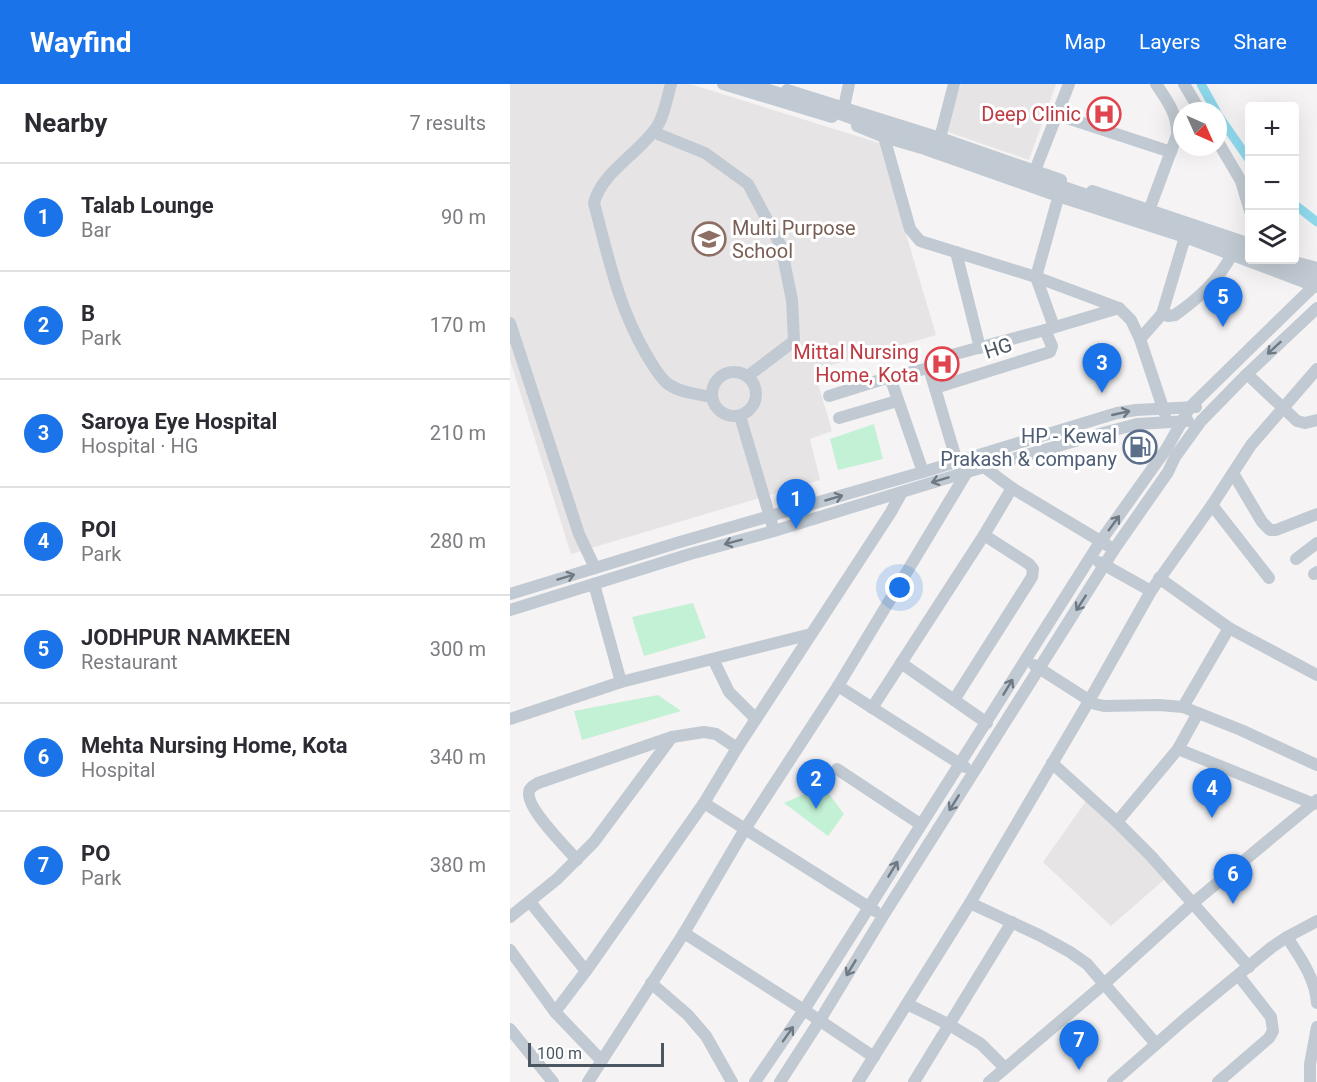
<!DOCTYPE html>
<meta charset="utf-8">
<style>
body{margin:0;font-family:Roboto,sans-serif;background:#f2f2f3;color:#2b2b33}
.controls{position:absolute;right:18px;top:18px;display:grid;overflow:hidden;border-radius:6px;box-shadow:0 6px 24px #0002}
.controls button{width:54px;height:54px;display:grid;place-items:center;padding:0;border:0;border-bottom:2px solid #e1e1e2;background:#fff;color:#2b2b33;font:30px sans-serif}
.compass{position:absolute;left:663px;top:18px;width:54px;height:54px;border-radius:50%;background:#fff;box-shadow:0 6px 24px #0002;rotate:135deg}
.scale{position:absolute;left:18px;bottom:15px;width:136px;box-sizing:border-box;padding-left:6px;border:3px solid #4a5661;border-top:0;font-size:16px;line-height:21px;white-space:nowrap;color:#4a5661;-webkit-text-stroke:4px #fff;paint-order:stroke}
.you{position:absolute;left:390px;top:504px;width:21px;height:21px;margin:-15px;border:4px solid #fff;border-radius:50%;background:#1a73e8;box-shadow:0 0 0 9px #1a73e833}
.badge{display:grid;place-items:center;width:39px;height:39px;border-radius:50%;background:#1a73e8;color:#fff;font-size:20px;font-weight:700}
.pin{position:absolute;translate:-50% -50px;filter:drop-shadow(0 2px 3px #0008)}
.pin::after{content:'';position:absolute;top:32px;width:21px;height:18px;background:inherit;clip-path:polygon(0 0,100% 0,50% 100%)}
.list{margin:0;padding:0;list-style:none}
h2{display:flex;justify-content:space-between;align-items:center;height:78px;margin:0;padding:0 24px;font-size:26px}
h2 small{font-size:20px;font-weight:400;color:#7c7c81}
.list li{display:grid;grid-template-columns:39px 1fr auto;gap:18px;align-items:center;box-sizing:border-box;height:108px;padding:0 24px;border-top:2px solid #e1e1e2}
.list b{display:block;font-size:22px;white-space:nowrap}
.list p{margin:0;font-size:20px;white-space:nowrap;color:#7c7c81}
.list em{font-size:20px;font-style:normal;color:#7c7c81}
.icon{flex:none;width:33px;height:33px;fill:none;stroke:currentColor;stroke-width:2;stroke-linecap:round;stroke-linejoin:round}
.map{position:relative;flex:none;width:807px;height:998px;overflow:hidden}
header{display:flex;align-items:center;gap:36px;box-sizing:border-box;height:84px;padding:0 30px;background:#1a73e8;color:#fff}
header strong{font-size:28px}
nav{display:flex;gap:33px;margin-inline-start:auto;font-size:21px}
main{display:flex}
aside{flex:1;background:#fff}
.map>svg:first-child{display:block}
.education{fill:#e6e4e5}
.green{fill:#c3f1d5}
.lines{fill:none;stroke-linecap:round;stroke-linejoin:round}
.canal{stroke:#90daee;stroke-width:9}
.minor{stroke:#c1cad2;stroke-width:12}
.minor-bridge{stroke:#c1cad2;stroke-width:12}
.oneway{stroke:#6e7983}
.labels{text-anchor:middle;stroke-width:6;stroke-linejoin:round;paint-order:stroke}
.health-label{font-size:20px;fill:#be3a42;stroke:#fff;text-anchor:end}
.education-label{font-size:20px;fill:#785e54;stroke:#fff;text-anchor:start}
.street-label{font-size:20px;fill:#4a5661;stroke:#fff}
.service-label{font-size:20px;fill:#4e5e75;stroke:#fff;text-anchor:end}
</style>
<header>
<strong>Wayfind</strong>
<nav><a>Map</a><a>Layers</a><a>Share</a></nav>
</header>
<main>
<aside>
<h2>Nearby<small>7 results</small></h2>
<ul class="list">
<li><span class="badge">1</span><div><b>Talab Lounge</b><p>Bar</p></div><em>90 m</em></li>
<li><span class="badge">2</span><div><b>B</b><p>Park</p></div><em>170 m</em></li>
<li><span class="badge">3</span><div><b>Saroya Eye Hospital</b><p>Hospital · HG</p></div><em>210 m</em></li>
<li><span class="badge">4</span><div><b>POI</b><p>Park</p></div><em>280 m</em></li>
<li><span class="badge">5</span><div><b>JODHPUR NAMKEEN</b><p>Restaurant</p></div><em>300 m</em></li>
<li><span class="badge">6</span><div><b>Mehta Nursing Home, Kota</b><p>Hospital</p></div><em>340 m</em></li>
<li><span class="badge">7</span><div><b>PO</b><p>Park</p></div><em>380 m</em></li>
</ul>
</aside>
<div class="map">
<svg width="807" height="998" viewBox="0 0 807 998">
<rect width="100%" height="100%" fill="#f5f3f3"/>
<g class="education">
<polygon points="0,0 180,0 369,59 426,251 304,286 322,347 300,355 310,396 61,470 0,276"/>
<polygon points="451,0 546,0 519,76 435,47"/>
<polygon points="579,713 656,794 601,842 533,778"/>
</g>
<g class="green">
<polygon points="364,340 373,375 328,386 320,355"/>
<polygon points="183,519 196,554 134,572 122,533"/>
<polygon points="148,611 171,627 72,656 64,627"/>
<polygon points="313,702 334,730 318,752 274,719"/>
</g>
<g class="lines">
<g class="canal">
<polyline points="691,0 706,27"/>
<polyline points="708,31 740,77"/>
<polyline points="784,120 807,138"/>
</g>
<g class="minor">
<path d="M 161,0 C 157,14 154,33 146,44 C 128,70 91,89 84,119 C 98,172 108,222 136,270 C 143,281 148,292 158,300 C 171,309 187,310 202,313"/>
<polyline points="213,0 322,33"/>
<polyline points="674,0 690,27"/>
<polyline points="277,6 430,54 551,96"/>
<polyline points="333,28 339,0"/>
<polyline points="548,31 661,68"/>
<polyline points="347,42 374,53 415,65 548,112 675,153 807,203"/>
<polyline points="143,48 195,69 238,100 271,162 282,216 284,257 238,292"/>
<polyline points="374,53 400,145 410,157 526,193 609,224 621,236 630,255 655,330"/>
<polyline points="430,54 444,0"/>
<polyline points="708,58 731,97 740,127"/>
<polyline points="522,94 559,0"/>
<polyline points="582,107 740,160"/>
<path d="M 637,132 L 667,51 C 668,31 657,16 646,0"/>
<polyline points="446,168 470,264"/>
<path d="M 761,176 C 775,183 790,193 807,190"/>
<polyline points="777,176 807,184"/>
<path d="M 652,230 L 658,232 L 665,231 C 689,214 709,196 722,170"/>
<polyline points="0,239 69,450 85,484"/>
<polyline points="544,243 526,193 550,107"/>
<polyline points="630,255 652,230 675,153"/>
<circle cx="224" cy="310" r="22"/>
<polyline points="737,290 787,337 795,339 807,336"/>
<polyline points="380,293 413,388"/>
<polyline points="425,304 540,268 542,262 535,246"/>
<polyline points="319,312 380,293 419,284"/>
<polyline points="230,332 262,440"/>
<polyline points="329,334 387,317"/>
<polyline points="447,378 419,284 420,279 423,276 535,246 609,224"/>
<polyline points="474,383 502,404 597,461"/>
<polyline points="723,389 752,438 760,446 766,446 807,430"/>
<polyline points="702,421 759,494"/>
<polyline points="786,475 807,459"/>
<polyline points="589,478 641,507"/>
<polyline points="804,490 807,488"/>
<polyline points="649,494 719,544 807,591"/>
<polyline points="84,500 111,598"/>
<polyline points="0,510 170,458 413,388 607,329 626,326 686,323"/>
<polyline points="0,526 180,470 264,447 457,388 593,349 627,340 678,337"/>
<polyline points="203,575 219,608 246,635"/>
<polyline points="391,579 477,639"/>
<polyline points="524,581 585,620 594,622 649,621 673,623 731,646 807,681"/>
<polyline points="328,602 455,683"/>
<polyline points="444,616 522,493 523,485 519,480 474,451"/>
<polyline points="673,623 719,544"/>
<polyline points="362,624 474,451 502,404"/>
<polyline points="0,635 111,598 301,550"/>
<polyline points="668,665 804,720"/>
<polyline points="542,679 607,738 641,772 739,883"/>
<polyline points="327,685 410,740"/>
<polyline points="194,719 365,827"/>
<polyline points="607,738 668,665 688,629"/>
<path d="M 67,776 C 57,764 11,720 20,705 C 22,702 25,701 28,699 L 162,653 L 194,648 L 206,650 L 227,664"/>
<polyline points="20,818 76,887"/>
<polyline points="460,819 529,851 560,868 577,880 646,960"/>
<polyline points="0,833 47,795 84,758 162,653"/>
<polyline points="174,849 294,926 364,973"/>
<path d="M 777,853 C 790,874 805,893 807,919"/>
<polyline points="0,866 45,928 92,977"/>
<polyline points="141,899 178,931 196,952 222,998"/>
<polyline points="397,920 438,940 471,960 495,984"/>
<polyline points="45,928 76,887 194,719 227,664 381,428 392,408"/>
<polyline points="0,945 43,998"/>
<polyline points="78,998 174,849 235,745 328,602 457,388"/>
<polyline points="245,998 294,926 590,458 657,364 680,323 807,199"/>
<polyline points="270,998 310,936 373,832 605,464 658,388 665,373 691,337 737,290 807,224"/>
<polyline points="348,998 460,819 579,617 641,507 702,421 741,361 807,285"/>
<polyline points="404,998 502,838"/>
<polyline points="479,998 594,900 683,819 807,716"/>
<polyline points="603,998 676,934 762,863 777,853 807,837"/>
<polyline points="708,998 759,954 763,947 761,933 729,892"/>
<polyline points="800,998 800,980 807,943"/>
</g>
<polyline class="minor-bridge" points="239,0 291,16 372,45 449,67 740,167"/>
</g>
<defs><path id="oneway-shaft" d="M-6 0H5M1.5-3L5.5 0L1.5 3" fill="none" stroke-width="1.6" stroke-linecap="round" stroke-linejoin="round" transform="scale(1.5)"/></defs>
<g class="oneway">
<use href="#oneway-shaft" transform="translate(764 264) rotate(137)"/>
<use href="#oneway-shaft" transform="translate(611 329) rotate(-13)"/>
<use href="#oneway-shaft" transform="translate(430 396) rotate(163)"/>
<use href="#oneway-shaft" transform="translate(324 414) rotate(-16)"/>
<use href="#oneway-shaft" transform="translate(604 439) rotate(-54)"/>
<use href="#oneway-shaft" transform="translate(223 458) rotate(165)"/>
<use href="#oneway-shaft" transform="translate(56 493) rotate(-17)"/>
<use href="#oneway-shaft" transform="translate(571 519) rotate(123)"/>
<use href="#oneway-shaft" transform="translate(498 603) rotate(-59)"/>
<use href="#oneway-shaft" transform="translate(444 719) rotate(122)"/>
<use href="#oneway-shaft" transform="translate(383 785) rotate(-59)"/>
<use href="#oneway-shaft" transform="translate(341 884) rotate(121)"/>
<use href="#oneway-shaft" transform="translate(278 950) rotate(-55)"/>
</g>
<defs>
<g id="hospital-ring" transform="scale(1.725)"><circle r="9.5" fill="#fff" stroke="#e0444e" stroke-width="1.5"/><path d="M-5-5h3v3.5h4V-5h3V5h-3V1.5h-4V5h-3Z" fill="#e0444e"/></g>
<g id="school-ring" transform="scale(1.725)"><circle r="9.5" fill="#fff" stroke="#8d6e63" stroke-width="1.5"/><path d="M0-5L7-2L0 1L-7-2ZM-4 1L0 2.5L4 1V4Q0 6-4 4Z" fill="#8d6e63"/></g>
<g id="fuel-ring" transform="scale(1.725)"><circle r="9.5" fill="#fff" stroke="#5c6f8a" stroke-width="1.5"/><path d="M-5.5-6h7V0h2V4h1.3V-2.5L3-4.5l.8-.8L6-3V5H2.5V1h-1V6h-7ZM-4.2-4.7v3.2H.2V-4.7Z" fill="#5c6f8a"/></g>
</defs>
<g fill-rule="evenodd">
<use href="#hospital-ring" x="594" y="30"/>
<use href="#school-ring" x="199" y="155"/>
<use href="#hospital-ring" x="432" y="280"/>
<use href="#fuel-ring" x="630" y="363"/>
</g>
<g class="labels">
<g class="health-label">
<text x="571" y="37">Deep Clinic</text>
<text x="409" y="275">Mittal Nursing<tspan x="409" dy="23">Home, Kota</tspan></text>
</g>
<g class="education-label">
<text x="222" y="151">Multi Purpose<tspan x="222" dy="23">School</tspan></text>
</g>
<g class="street-label">
<text transform="translate(488 264) rotate(-18)" y="7">HG</text>
</g>
<g class="service-label">
<text x="607" y="359">HP - Kewal<tspan x="607" dy="23">Prakash &amp; company</tspan></text>
</g>
</g>
</svg>
<div class="controls">
<button>+</button>
<button>−</button>
<button><svg class="icon" aria-label="layers" viewBox="0 0 24 24"><path d="M12 4l9 5-9 5-9-5zM3 14l9 5 9-5"/></svg></button>
</div>
<svg class="compass" viewBox="-18 -18 36 36"><path d="M0-13l5 13h-10z" fill="#e53935"/><path d="M0 13l5-13h-10z" fill="#7c7c81"/></svg>
<div class="scale">100 m</div>
<div class="you"></div>
<div class="pin badge" style="left:286px;top:445px">1</div>
<div class="pin badge" style="left:306px;top:725px">2</div>
<div class="pin badge" style="left:592px;top:309px">3</div>
<div class="pin badge" style="left:702px;top:734px">4</div>
<div class="pin badge" style="left:713px;top:243px">5</div>
<div class="pin badge" style="left:723px;top:820px">6</div>
<div class="pin badge" style="left:569px;top:986px">7</div>
</div>
</main>
